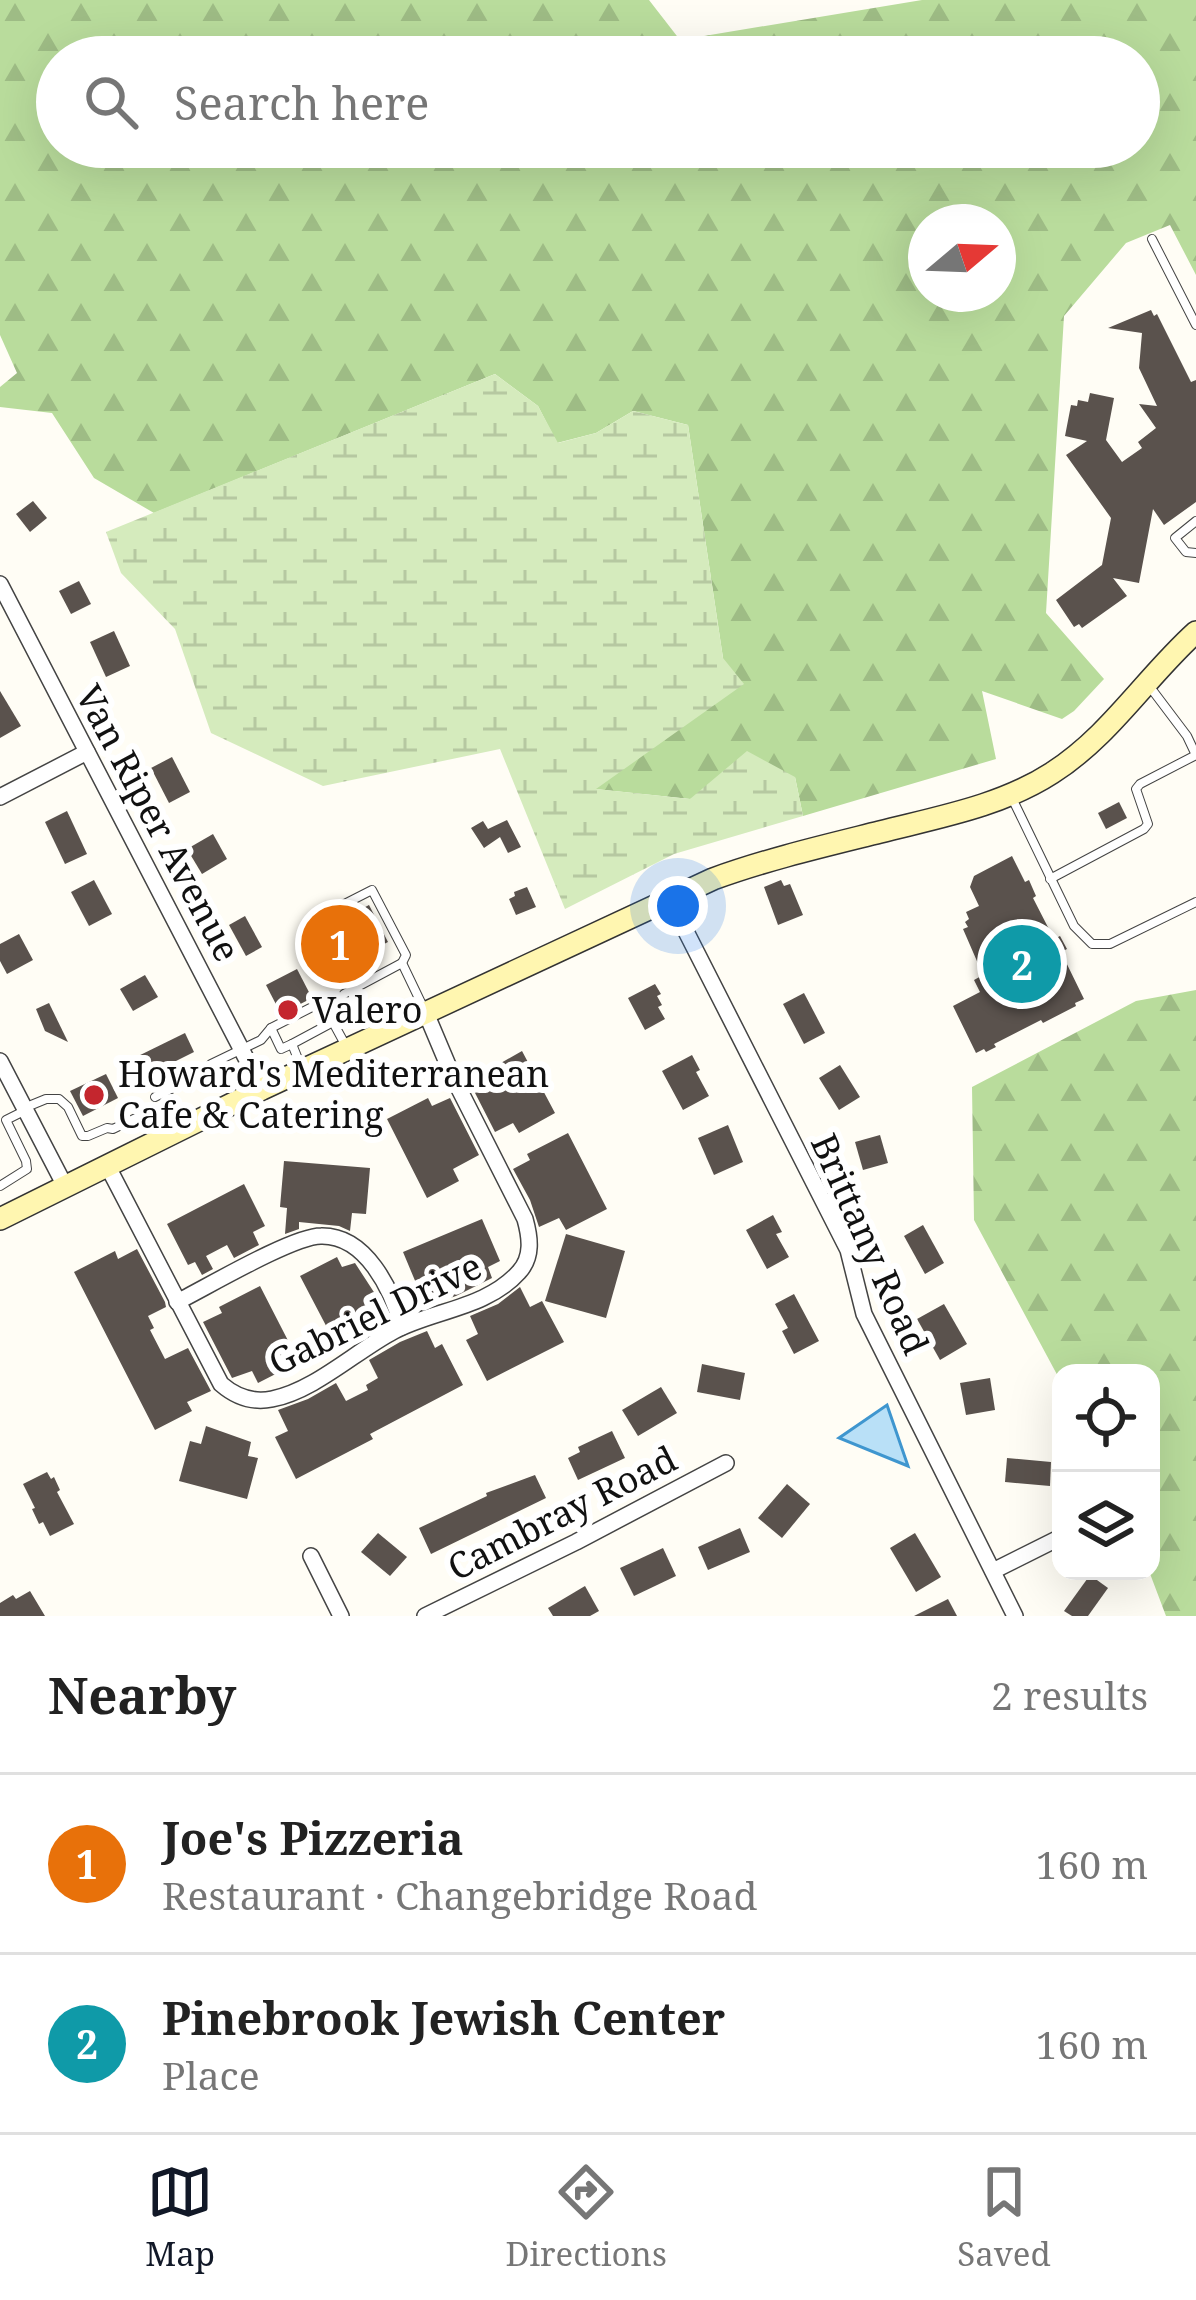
<!DOCTYPE html>
<meta charset="utf-8">
<style>
body{margin:0;font-family:"Noto Serif",serif;background:#f2f2f2;color:#222}
.controls{position:absolute;right:36px;bottom:36px;display:grid;overflow:hidden;border-radius:24px;box-shadow:0 12px 48px #0002}
.controls button{width:108px;height:108px;display:grid;place-items:center;padding:0;border:0;border-bottom:3px solid #e0e0e0;background:#fff;color:#222;font:60px sans-serif}
.compass{position:absolute;left:908px;top:204px;width:108px;height:108px;border-radius:50%;background:#fff;box-shadow:0 12px 48px #0002;rotate:71deg}
.you{position:absolute;left:678px;top:906px;width:42px;height:42px;margin:-30px;border:9px solid #fff;border-radius:50%;background:#1a73e8;box-shadow:0 0 0 18px #1a73e833}
.badge{display:grid;place-items:center;width:78px;height:78px;border-radius:50%;background:#111827;color:#fff;font-size:39px;font-weight:700}
.pin{position:absolute;translate:-50% -50%;border:6px solid #fff;box-shadow:0 3px 12px #0006}
.list{margin:0;padding:0;list-style:none}
h2{display:flex;justify-content:space-between;align-items:center;height:156px;margin:0;padding:0 48px;font-size:51px}
h2 small{font-size:39px;font-weight:400;color:#767676}
.list li{display:grid;grid-template-columns:78px 1fr auto;gap:36px;align-items:center;box-sizing:border-box;height:180px;padding:0 48px;border-top:3px solid #e0e0e0}
.list b{display:block;font-size:45px;white-space:nowrap}
.list p{margin:0;font-size:39px;white-space:nowrap;color:#767676}
.list em{font-size:39px;font-style:normal;color:#767676}
.icon{flex:none;width:66px;height:66px;fill:none;stroke:currentColor;stroke-width:2;stroke-linecap:round;stroke-linejoin:round}
.map{position:relative;flex:none;width:1196px;height:1616px;overflow:hidden}
.search{position:absolute;background:#fff;box-shadow:0 12px 48px #0002;left:36px;right:36px;top:36px;height:132px;display:flex;align-items:center;gap:30px;box-sizing:border-box;padding:0 42px;border-radius:66px;color:#767676;font-size:45px}
.sheet{height:516px;background:#fff}
nav{display:flex;justify-content:space-around;align-items:center;box-sizing:border-box;height:168px;border-top:3px solid #e0e0e0;background:#fff;font-size:33px;color:#767676}
nav a{display:grid;justify-items:center;gap:6px}
nav .on{color:#111827}
.map>svg:first-child{display:block}
.forest{fill:url(#forest-firs);fill-rule:evenodd}
.wetland{fill:url(#wetland-marsh)}
.water{fill:#b9e0f7;stroke:#3f96cf;stroke-width:3}
.building{fill:#5a524d}
.lines{fill:none;stroke-linecap:round;stroke-linejoin:round}
.service-casing{stroke:#444;stroke-width:10}
.minor-casing{stroke:#444;stroke-width:18}
.secondary-casing{stroke:#333;stroke-width:24}
.service{stroke:#fff;stroke-width:8}
.minor{stroke:#fff;stroke-width:15}
.secondary{stroke:#fff6b0;stroke-width:21}
.poi-dot{fill:#c4262e;stroke:#fff;stroke-width:4.5}
.labels{text-anchor:middle;stroke-width:12;stroke-linejoin:round;paint-order:stroke}
.street-label{font-size:36px;fill:#111;stroke:#fff}
.poi-label{font-size:36px;fill:#111;stroke:#fff;text-anchor:start}
</style>
<div class="map">
<svg width="1196" height="1616" viewBox="0 0 1196 1616">
<defs>
<pattern id="forest-firs" width="22" height="20" patternUnits="userSpaceOnUse" patternTransform="scale(3)"><rect width="22" height="20" fill="#b9dc9c"/><path d="M5 1l3.5 6h-7zM16 11l3.5 6h-7z" fill="#9ebc85"/></pattern>
<pattern id="wetland-marsh" width="20" height="14" patternUnits="userSpaceOnUse" patternTransform="scale(3)"><rect width="20" height="14" fill="#d5ebbd"/><path d="M1 5h8M5 5V1M11 12h8M15 12V8" fill="none" stroke="#b6c8a1"/></pattern>
</defs>
<rect width="100%" height="100%" fill="#fffdf5"/>
<g class="forest">
<path d="M 0,0 L 649,0 L 680,40 L 922,0 L 1196,0 L 1196,275 L 1170,225 L 1126,243 L 1064,316 L 1046,613 L 1104,679 L 1074,711 L 1062,719 L 982,691 L 996,759 L 803,816 L 795,777 L 690,799 L 595,789 L 723,658 L 688,425 L 633,411 L 596,433 L 557,443 L 538,406 L 495,374 L 154,513 L 94,478 L 52,413 L 0,407 L 0,387 L 17,373 L 0,335 ZM 57,57 L 1139,57 L 1139,147 L 57,147 ZM 926,222 L 998,222 L 998,294 L 926,294 Z"/>
<polygon points="1196,990 1196,1616 1166,1616 1149,1571 1151,1373 1061,1373 1061,1382 974,1220 972,1087 1136,1001"/>
</g>
<polygon class="wetland" points="495,374 538,406 558,443 596,433 633,411 688,425 723,658 744,684 596,789 690,799 747,751 795,777 803,816 674,854 565,909 500,749 323,786 211,733 175,629 121,573 106,532"/>
<polygon class="water" points="887,1405 908,1466 839,1438"/>
<g class="building">
<polygon points="1151,310 1154,316 1157,314 1191,382 1196,380 1196,502 1164,525 1153,509 1139,583 1113,578 1127,596 1082,628 1079,624 1074,627 1056,600 1102,565 1111,518 1066,455 1087,441 1065,436 1071,405 1077,406 1078,400 1088,402 1090,393 1114,398 1106,440 1122,462 1142,448 1138,442 1156,428 1139,404 1157,406 1139,368 1142,333 1108,328"/>
<polygon points="33,501 47,518 30,532 16,514"/>
<polygon points="79,581 91,604 71,614 59,591"/>
<polygon points="114,631 130,666 106,677 90,642"/>
<polygon points="0,691 21,726 0,738"/>
<polygon points="172,757 190,792 169,803 151,768"/>
<polygon points="1119,802 1127,818 1106,829 1098,813"/>
<polygon points="67,811 87,854 65,864 45,822"/>
<polygon points="507,820 521,847 508,853 500,837 484,848 471,828 483,821 488,829"/>
<polygon points="213,834 227,859 202,874 187,849"/>
<polygon points="1012,856 1025,882 1029,880 1036,896 1033,898 1054,939 1060,936 1067,949 1061,952 1084,999 1075,1003 1076,1006 1043,1023 1041,1020 994,1044 996,1047 986,1052 984,1049 976,1053 953,1006 980,992 974,980 983,975 963,929 968,927 965,922 969,919 966,912 979,906 970,887 974,876"/>
<polygon points="94,880 112,914 89,926 71,892"/>
<polygon points="781,880 784,886 790,884 803,915 778,925 764,887"/>
<polygon points="527,887 536,907 516,915 509,899 515,896 514,892"/>
<polygon points="369,905 388,942 378,947 380,951 349,968 346,964 336,969 316,933"/>
<polygon points="245,916 262,947 246,956 229,925"/>
<polygon points="19,934 33,960 7,974 0,961 0,944"/>
<polygon points="297,969 312,998 281,1014 266,985"/>
<polygon points="145,975 158,997 133,1011 120,989"/>
<polygon points="655,984 661,994 657,996 662,1005 658,1007 665,1019 645,1030 628,998"/>
<polygon points="804,993 825,1033 804,1044 783,1004"/>
<polygon points="49,1003 68,1042 45,1031 36,1009"/>
<polygon points="185,1033 194,1052 138,1080 128,1061"/>
<polygon points="522,1051 555,1113 519,1133 513,1123 495,1132 473,1089 490,1080 485,1072"/>
<polygon points="692,1055 700,1070 696,1072 709,1096 683,1110 662,1071"/>
<polygon points="840,1065 860,1097 839,1110 819,1078"/>
<polygon points="106,1074 118,1098 83,1116 70,1091"/>
<polygon points="428,1098 432,1106 450,1098 479,1155 453,1169 459,1181 427,1198 387,1119"/>
<polygon points="728,1125 743,1162 714,1175 698,1138"/>
<polygon points="568,1133 607,1209 566,1230 559,1218 539,1227 530,1200 513,1169 530,1160 527,1154"/>
<polygon points="880,1135 888,1163 863,1170 855,1142"/>
<polygon points="284,1161 370,1168 366,1214 352,1213 350,1231 339,1226 299,1222 299,1229 285,1234 287,1208 280,1207"/>
<polygon points="244,1184 265,1226 253,1232 259,1245 234,1258 227,1245 206,1256 213,1269 202,1275 195,1262 188,1265 167,1224"/>
<polygon points="773,1215 782,1232 776,1234 789,1257 767,1269 746,1230"/>
<polygon points="482,1219 500,1261 488,1267 492,1278 456,1296 432,1304 427,1292 421,1295 403,1252"/>
<polygon points="923,1225 944,1263 925,1274 904,1236"/>
<polygon points="566,1234 625,1251 606,1318 545,1301"/>
<polygon points="137,1249 165,1302 166,1307 148,1316 154,1328 150,1330 165,1359 188,1348 211,1391 187,1402 192,1411 155,1430 74,1272 115,1251 118,1259"/>
<polygon points="337,1257 342,1267 355,1263 381,1303 365,1310 370,1319 333,1339 300,1276"/>
<polygon points="260,1286 299,1362 258,1383 252,1371 232,1378 203,1322 222,1313 219,1307"/>
<polygon points="520,1287 530,1307 542,1301 564,1342 487,1381 466,1340 478,1334 470,1316 498,1304"/>
<polygon points="794,1294 819,1341 794,1354 782,1331 788,1328 775,1304"/>
<polygon points="944,1304 967,1344 940,1360 917,1319"/>
<polygon points="427,1331 435,1348 442,1344 463,1385 370,1434 373,1439 296,1479 275,1437 288,1431 278,1410 308,1399 336,1383 346,1401 368,1390 366,1385 378,1378 369,1360 400,1342"/>
<polygon points="702,1364 745,1373 740,1400 697,1392"/>
<polygon points="990,1378 995,1410 966,1415 960,1383"/>
<polygon points="661,1387 677,1413 638,1436 622,1410"/>
<polygon points="206,1426 251,1442 248,1456 258,1458 247,1499 179,1481 190,1441 201,1444"/>
<polygon points="612,1431 625,1458 578,1480 568,1458 580,1452 578,1447"/>
<polygon points="1007,1458 1051,1462 1050,1486 1005,1482"/>
<polygon points="47,1472 51,1479 54,1477 60,1490 57,1492 74,1524 50,1536 43,1522 39,1524 32,1509 35,1508 23,1484"/>
<polygon points="535,1475 546,1498 431,1554 419,1528 487,1496 486,1493"/>
<polygon points="787,1484 810,1504 782,1538 758,1518"/>
<polygon points="740,1528 750,1552 708,1570 698,1547"/>
<polygon points="378,1533 407,1557 390,1576 361,1552"/>
<polygon points="915,1533 941,1577 916,1592 890,1548"/>
<polygon points="663,1548 676,1576 634,1596 620,1568"/>
<polygon points="1090,1575 1108,1588 1088,1616 1072,1616 1064,1611"/>
<polygon points="585,1586 599,1611 590,1616 553,1616 548,1608"/>
<polygon points="30,1591 45,1616 0,1616 0,1603 13,1595 16,1599"/>
<polygon points="948,1599 957,1616 914,1616"/>
</g>
<g class="lines">
<g class="service-casing">
<g id="service">
<polyline points="1152,239 1196,325"/>
<polyline points="1196,521 1175,538 1186,552 1196,553"/>
<polyline points="1150,687 1187,736 1196,755"/>
<polyline points="1011,796 1074,926 1092,944 1110,944 1196,902"/>
<polyline points="1050,879 1144,829 1148,824 1136,789 1140,784 1196,755"/>
<polyline points="315,919 372,890 406,955 402,963"/>
<polyline points="344,994 402,963 425,1011"/>
<polyline points="271,1028 281,1049 292,1044 302,1069"/>
<polyline points="292,1044 333,1022"/>
<polyline points="155,1097 201,1074 211,1064 261,1040 271,1028 322,1002 347,1048"/>
<polyline points="24,1108 46,1099 59,1099 68,1107 82,1136 88,1136 107,1128 113,1129 144,1114"/>
<polyline points="0,1186 27,1169 26,1161 6,1120 24,1111"/>
</g>
</g>
<g class="minor-casing">
<g id="minor">
<polyline points="0,584 262,1089"/>
<polyline points="0,797 87,752"/>
<polyline points="669,898 848,1250 864,1314 1015,1616"/>
<polyline points="0,1061 65,1186"/>
<path d="M 107,1165 L 221,1384 C 236,1397 252,1403 272,1399 C 314,1391 356,1351 394,1331 C 434,1310 487,1308 519,1272 C 533,1257 530,1237 525,1219 L 453,1077 L 426,1013"/>
<path d="M 177,1302 C 207,1287 293,1236 321,1236 C 366,1235 392,1290 402,1327"/>
<polyline points="311,1556 341,1616"/>
<polyline points="993,1571 1061,1537"/>
<polyline points="425,1616 576,1542 726,1463"/>
</g>
</g>
<g class="secondary-casing">
<path id="secondary" d="M 0,1219 L 262,1089 L 713,879 C 768,859 824,846 880,832 C 939,817 1001,806 1052,773 C 1110,736 1146,677 1196,632"/>
</g>
<use href="#service" class="service"/>
<use href="#minor" class="minor"/>
<use href="#secondary" class="secondary"/>
</g>
<g class="poi-dot">
<circle cx="288" cy="1010" r="12"/>
<circle cx="94" cy="1095" r="12"/>
</g>
<g class="labels">
<g class="street-label">
<text transform="translate(158 823) rotate(62)" y="13">Van Riper Avenue</text>
<text transform="translate(870 1244) rotate(66)" y="13">Brittany Road</text>
<text transform="translate(375 1314) rotate(-26)" y="13">Gabriel Drive</text>
<text transform="translate(562 1513) rotate(-27)" y="13">Cambray Road</text>
</g>
<g class="poi-label">
<text x="312" y="1023">Valero</text>
<text x="118" y="1087">Howard's Mediterranean<tspan x="118" dy="41">Cafe &amp; Catering</tspan></text>
</g>
</g>
</svg>
<div class="controls">
<button><svg class="icon" aria-label="locate" viewBox="0 0 24 24"><circle cx="12" cy="12" r="6"/><path d="M12 2v4M12 18v4M2 12h4M18 12h4"/></svg></button>
<button><svg class="icon" aria-label="layers" viewBox="0 0 24 24"><path d="M12 4l9 5-9 5-9-5zM3 14l9 5 9-5"/></svg></button>
</div>
<svg class="compass" viewBox="-18 -18 36 36"><path d="M0-13l5 13h-10z" fill="#e53935"/><path d="M0 13l5-13h-10z" fill="#767676"/></svg>
<div class="you"></div>
<div class="pin badge" style="left:340px;top:944px;background:#e8710a">1</div>
<div class="pin badge" style="left:1022px;top:964px;background:#0f9aa8">2</div>
<div class="search"><svg class="icon" aria-label="search" viewBox="0 0 24 24"><circle cx="10" cy="10" r="6"/><path d="M15 15l6 6"/></svg>Search here</div>
</div>
<section class="sheet">
<h2>Nearby<small>2 results</small></h2>
<ul class="list">
<li><span class="badge" style="background:#e8710a">1</span><div><b>Joe's Pizzeria</b><p>Restaurant · Changebridge Road</p></div><em>160 m</em></li>
<li><span class="badge" style="background:#0f9aa8">2</span><div><b>Pinebrook Jewish Center</b><p>Place</p></div><em>160 m</em></li>
</ul>
</section>
<nav>
<a class="on"><svg class="icon" aria-label="map" viewBox="0 0 24 24"><path d="M3 6l6-2 6 2 6-2v14l-6 2-6-2-6 2zM9 4v14M15 6v14"/></svg>Map</a>
<a><svg class="icon" aria-label="directions" viewBox="0 0 24 24"><path d="M12 3l9 9-9 9-9-9zM9 14v-3h6M13 9l2 2-2 2"/></svg>Directions</a>
<a><svg class="icon" aria-label="saved" viewBox="0 0 24 24"><path d="M7 4h10v16l-5-4-5 4z"/></svg>Saved</a>
</nav>
